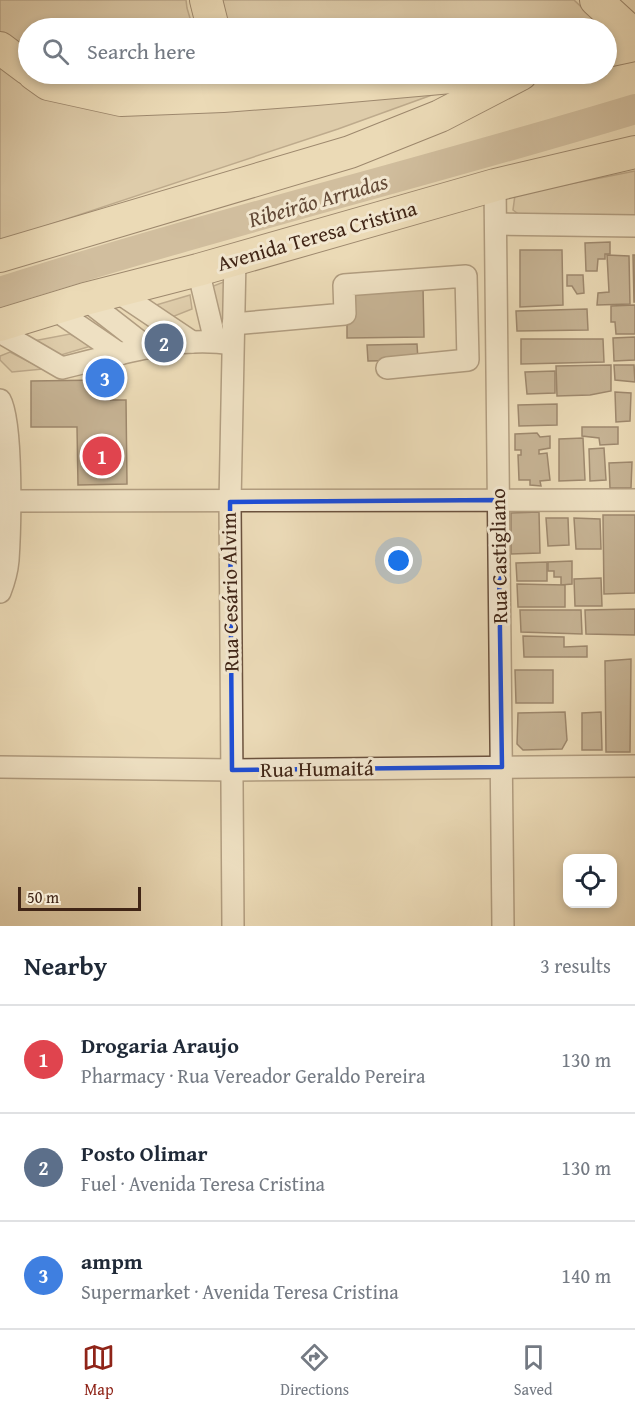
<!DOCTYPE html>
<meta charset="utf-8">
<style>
body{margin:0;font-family:"Gentium Book Plus",serif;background:#f2f2f3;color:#1f2937}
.controls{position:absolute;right:18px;bottom:18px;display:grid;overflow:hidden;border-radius:12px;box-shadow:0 3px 9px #0003}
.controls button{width:54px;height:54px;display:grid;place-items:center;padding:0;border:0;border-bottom:2px solid #e0e1e3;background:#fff;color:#1f2937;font:30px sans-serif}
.scale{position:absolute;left:18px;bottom:15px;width:123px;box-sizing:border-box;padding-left:6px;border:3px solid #402516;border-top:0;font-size:16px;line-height:21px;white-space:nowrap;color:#402516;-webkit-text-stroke:4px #f2e7d0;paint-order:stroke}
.you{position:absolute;left:399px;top:561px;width:21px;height:21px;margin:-15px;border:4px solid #fff;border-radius:50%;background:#1a73e8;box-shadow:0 0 0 9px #1a73e833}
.badge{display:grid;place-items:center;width:39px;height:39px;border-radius:50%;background:#8f2418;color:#fff;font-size:20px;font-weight:700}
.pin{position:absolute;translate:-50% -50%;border:3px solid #fff;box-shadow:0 2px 6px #0006}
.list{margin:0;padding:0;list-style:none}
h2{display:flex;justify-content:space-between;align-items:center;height:78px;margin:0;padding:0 24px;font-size:26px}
h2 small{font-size:20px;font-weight:400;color:#747a83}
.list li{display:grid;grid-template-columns:39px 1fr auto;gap:18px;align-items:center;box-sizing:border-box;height:108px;padding:0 24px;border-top:2px solid #e0e1e3}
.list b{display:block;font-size:22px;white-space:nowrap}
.list p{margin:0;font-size:20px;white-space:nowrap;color:#747a83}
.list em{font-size:20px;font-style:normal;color:#747a83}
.icon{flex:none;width:33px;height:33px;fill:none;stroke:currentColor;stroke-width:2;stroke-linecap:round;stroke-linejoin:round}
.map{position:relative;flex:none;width:635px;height:926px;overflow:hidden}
.search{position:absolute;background:#fff;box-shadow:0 3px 9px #0003;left:18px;right:18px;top:18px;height:66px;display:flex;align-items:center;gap:15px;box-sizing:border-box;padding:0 21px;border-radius:33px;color:#747a83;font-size:22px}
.sheet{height:402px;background:#fff}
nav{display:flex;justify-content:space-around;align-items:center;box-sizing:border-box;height:84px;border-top:2px solid #e0e1e3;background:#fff;font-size:16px;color:#747a83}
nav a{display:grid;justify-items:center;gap:3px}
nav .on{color:#8f2418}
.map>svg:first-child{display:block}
.green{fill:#cebb9c;stroke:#877059;stroke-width:1.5}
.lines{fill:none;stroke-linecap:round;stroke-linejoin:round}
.river{stroke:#b19c80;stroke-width:30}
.building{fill:#99836a;stroke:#402516;stroke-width:1.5}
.minor-casing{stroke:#6b523e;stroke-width:24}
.highway-casing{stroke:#402516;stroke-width:34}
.minor{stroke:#f2e7d0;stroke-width:21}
.highway{stroke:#ebdab7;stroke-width:32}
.marked{fill:none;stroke:#1d4ed8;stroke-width:4.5;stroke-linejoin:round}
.labels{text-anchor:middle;stroke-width:6;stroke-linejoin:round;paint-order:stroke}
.street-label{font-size:21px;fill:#402516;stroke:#f2e7d0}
.water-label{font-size:22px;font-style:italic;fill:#624936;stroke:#f2e7d0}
</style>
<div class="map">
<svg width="635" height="926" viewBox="0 0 635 926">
<rect width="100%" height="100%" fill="#ebdab7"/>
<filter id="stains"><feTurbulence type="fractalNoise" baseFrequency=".00333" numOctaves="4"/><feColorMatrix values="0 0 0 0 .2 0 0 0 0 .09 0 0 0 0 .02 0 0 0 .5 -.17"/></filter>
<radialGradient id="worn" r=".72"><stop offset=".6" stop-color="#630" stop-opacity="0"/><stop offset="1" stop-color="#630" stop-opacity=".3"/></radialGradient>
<g class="green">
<polygon points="0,0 186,0 187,8 193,28 28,28 28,62 0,39"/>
<polygon points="211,0 574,0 603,28 222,28"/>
<polygon points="0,67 45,95 443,91 338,129 0,241"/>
<polygon points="44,74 219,74 232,86 122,95"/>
<polygon points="635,171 635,215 521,216 513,210 515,195"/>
<polygon points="226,281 225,330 214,309 211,287"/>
<polygon points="190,295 192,309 172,317 156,305"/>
<polygon points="70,334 91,346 61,355 28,342"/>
<polygon points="10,352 43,369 12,372 0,360 0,356"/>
</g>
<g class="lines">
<path class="river" d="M 0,292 C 210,225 424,173 635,109"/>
</g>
<g class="building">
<polygon points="610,242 610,254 605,254 605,259 598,259 597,271 586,271 585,243"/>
<polygon points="520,250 562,250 563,305 520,307"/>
<polygon points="607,255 629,256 630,304 597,305 598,293 609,292"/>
<polygon points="633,255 635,255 635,302 634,302"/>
<polygon points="567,275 583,275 584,293 577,294 572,286 567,286"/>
<polygon points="423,287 424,337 347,338 347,288"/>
<polygon points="635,305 635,334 616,334 615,322 611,322 611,306"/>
<polygon points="587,309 588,330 517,331 516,311"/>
<polygon points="635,337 635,360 614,361 613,338"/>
<polygon points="521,339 603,339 604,362 521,364"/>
<polygon points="417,344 418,360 368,361 367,345"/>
<polygon points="611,365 611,391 590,395 557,396 556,366"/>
<polygon points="614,365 634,365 635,382 615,380"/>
<polygon points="555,371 555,393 527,394 525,372"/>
<polygon points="101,380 101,400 126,400 127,484 78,485 77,427 31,427 31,381"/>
<polygon points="615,392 631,393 630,421 616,422"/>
<polygon points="557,404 557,425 519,426 518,405"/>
<polygon points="582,427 618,427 618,444 600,445 599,438 582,436"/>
<polygon points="537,433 540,437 550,436 550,448 539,450 539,454 547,453 550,480 540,481 541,486 530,485 530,480 519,480 518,455 521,455 521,450 515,450 515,434"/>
<polygon points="583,438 585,480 559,481 559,439"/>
<polygon points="604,448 606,480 590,481 589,449"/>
<polygon points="632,462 631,488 610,488 609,463"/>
<polygon points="539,512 540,553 511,554 511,513"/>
<polygon points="603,515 635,515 635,593 604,594"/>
<polygon points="546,518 568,518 569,545 548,546"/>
<polygon points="574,518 600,519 601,549 576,549"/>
<polygon points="572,561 572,584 561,585 561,577 554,577 554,571 548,571 548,562"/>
<polygon points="547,562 547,581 517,581 516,563"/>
<polygon points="601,578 602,606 575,606 574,579"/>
<polygon points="517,584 565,585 565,607 518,607"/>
<polygon points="635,609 635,635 586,634 585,610"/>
<polygon points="520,610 581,610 582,634 521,632"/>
<polygon points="523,636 564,637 564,647 587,646 587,657 524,657"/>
<polygon points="631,659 630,752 606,752 605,661"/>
<polygon points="515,670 553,670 553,703 516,703"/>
<polygon points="565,712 567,740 562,749 523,750 517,744 518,713"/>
<polygon points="601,712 602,750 582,750 582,713"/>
</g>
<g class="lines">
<g class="minor-casing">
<g id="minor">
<polyline points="495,185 503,926"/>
<polyline points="496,224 635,226"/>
<polyline points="198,270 215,341"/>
<polyline points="116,291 192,342"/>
<polyline points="85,299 148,348"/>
<polyline points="54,309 120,354"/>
<polyline points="233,324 345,314 344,285 466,276 468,360 387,368"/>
<path d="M 0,332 L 62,368 C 116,355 176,335 232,344"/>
<path d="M 0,400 C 13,423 10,530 8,560 C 7,571 4,582 0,592"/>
<polyline points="9,501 635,500"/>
<polyline points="0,767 232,770 635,766"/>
<polyline points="233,926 230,502 235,258"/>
</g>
</g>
<g class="highway-casing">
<g id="highway">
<polyline points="206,0 213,28"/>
<polyline points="596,0 635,36"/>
<polyline points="0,48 28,69"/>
<polyline points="606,51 635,45"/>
<polyline points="34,74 48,84 121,100 223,96 316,89 485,74"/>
<polyline points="0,256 350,152 440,116 521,74"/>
<polyline points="0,325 85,299 198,270 495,185 635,152"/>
</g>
</g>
<use href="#minor" class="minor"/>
<use href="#highway" class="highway"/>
</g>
<path d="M0 0H635V926H0ZM 498,500 L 502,767 L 232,770 L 230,502 Z" fill="#ebdab7" fill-opacity=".55" fill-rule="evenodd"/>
<path class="marked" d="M 498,500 L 502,767 L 232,770 L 230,502 Z"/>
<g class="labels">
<g class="street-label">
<text transform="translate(317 236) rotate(-16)" y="7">Avenida Teresa Cristina</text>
<text transform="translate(499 556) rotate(-91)" y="7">Rua Castigliano</text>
<text transform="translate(230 592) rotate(-91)" y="7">Rua Cesário Alvim</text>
<text transform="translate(317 769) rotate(-1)" y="7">Rua Humaitá</text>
</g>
<g class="water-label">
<text transform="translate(318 200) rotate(-16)" y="8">Ribeirão Arrudas</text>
</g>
</g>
<rect width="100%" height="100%" filter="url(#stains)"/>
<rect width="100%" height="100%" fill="url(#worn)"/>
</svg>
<div class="controls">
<button><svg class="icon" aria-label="locate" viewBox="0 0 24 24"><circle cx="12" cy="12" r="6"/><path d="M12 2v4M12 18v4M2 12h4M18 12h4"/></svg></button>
</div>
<div class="scale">50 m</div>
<div class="you"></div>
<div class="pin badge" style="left:102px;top:456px;background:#e0444e">1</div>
<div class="pin badge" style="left:164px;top:343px;background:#5c6f8a">2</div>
<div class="pin badge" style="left:105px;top:378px;background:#3f7fe0">3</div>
<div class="search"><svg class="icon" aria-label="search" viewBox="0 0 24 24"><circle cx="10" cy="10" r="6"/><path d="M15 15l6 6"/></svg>Search here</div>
</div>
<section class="sheet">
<h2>Nearby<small>3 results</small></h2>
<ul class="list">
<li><span class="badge" style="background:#e0444e">1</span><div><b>Drogaria Araujo</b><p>Pharmacy · Rua Vereador Geraldo Pereira</p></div><em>130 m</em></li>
<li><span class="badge" style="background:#5c6f8a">2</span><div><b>Posto Olimar</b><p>Fuel · Avenida Teresa Cristina</p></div><em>130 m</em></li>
<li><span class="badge" style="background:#3f7fe0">3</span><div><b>ampm</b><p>Supermarket · Avenida Teresa Cristina</p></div><em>140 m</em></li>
</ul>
</section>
<nav>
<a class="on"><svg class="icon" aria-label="map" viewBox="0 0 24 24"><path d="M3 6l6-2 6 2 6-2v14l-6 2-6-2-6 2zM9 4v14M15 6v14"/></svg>Map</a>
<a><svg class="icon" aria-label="directions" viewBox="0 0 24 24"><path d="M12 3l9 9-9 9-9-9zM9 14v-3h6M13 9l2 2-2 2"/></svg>Directions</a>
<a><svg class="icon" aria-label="saved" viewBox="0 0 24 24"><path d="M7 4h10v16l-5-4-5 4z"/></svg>Saved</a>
</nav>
